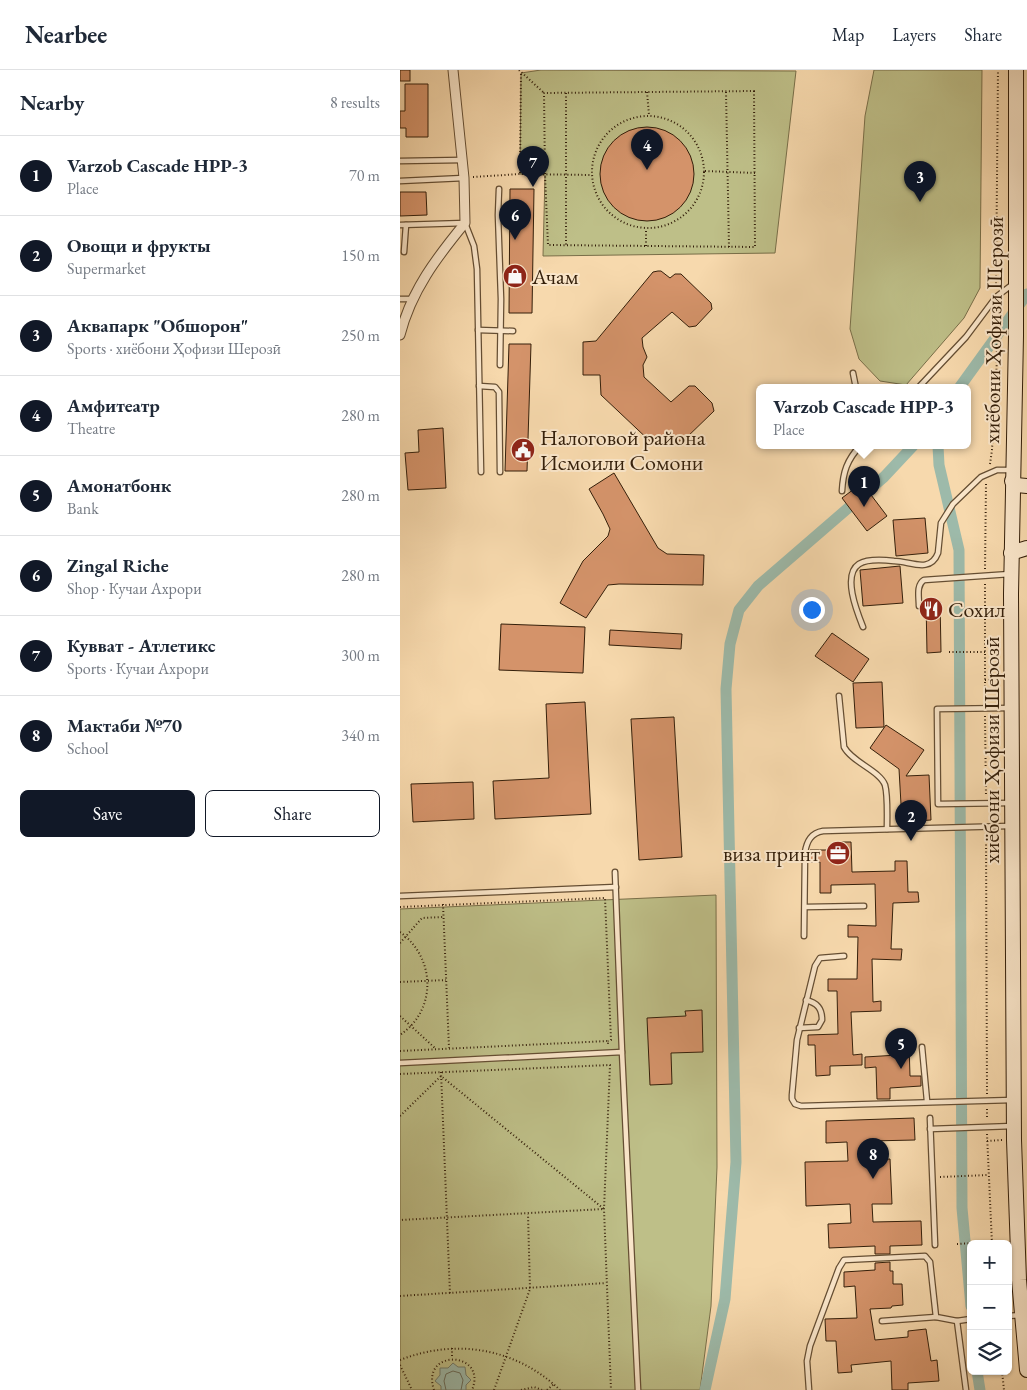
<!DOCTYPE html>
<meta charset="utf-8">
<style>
body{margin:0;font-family:"EB Garamond",serif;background:#f6f6f7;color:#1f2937}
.controls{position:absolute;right:15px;bottom:15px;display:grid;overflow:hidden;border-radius:8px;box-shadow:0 1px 4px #0004}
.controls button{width:45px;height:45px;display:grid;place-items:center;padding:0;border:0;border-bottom:1px solid #e0e1e3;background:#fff;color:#1f2937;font:25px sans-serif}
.you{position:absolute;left:411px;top:539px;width:18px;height:18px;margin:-12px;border:4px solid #fff;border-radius:50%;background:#1a73e8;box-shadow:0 0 0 8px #1a73e833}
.badge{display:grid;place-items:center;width:32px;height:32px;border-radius:50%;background:#111827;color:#fff;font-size:16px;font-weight:700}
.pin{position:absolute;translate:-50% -41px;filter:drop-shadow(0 1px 2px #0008)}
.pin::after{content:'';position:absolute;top:26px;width:18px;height:15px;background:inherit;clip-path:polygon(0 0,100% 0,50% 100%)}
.popup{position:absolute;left:356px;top:314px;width:215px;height:65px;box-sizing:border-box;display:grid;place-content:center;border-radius:8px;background:#fff;filter:drop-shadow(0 1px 4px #0005);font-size:16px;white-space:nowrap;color:#747a83}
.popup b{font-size:19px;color:#1f2937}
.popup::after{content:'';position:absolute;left:50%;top:100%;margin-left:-10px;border:10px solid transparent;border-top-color:#fff}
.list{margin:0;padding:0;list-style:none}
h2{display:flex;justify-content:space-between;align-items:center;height:65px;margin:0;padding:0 20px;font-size:21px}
h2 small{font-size:16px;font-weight:400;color:#747a83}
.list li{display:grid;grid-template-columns:32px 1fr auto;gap:15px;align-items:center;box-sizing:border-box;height:80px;padding:0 20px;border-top:1px solid #e0e1e3}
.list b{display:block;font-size:19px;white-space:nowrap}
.list p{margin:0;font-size:16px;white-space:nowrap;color:#747a83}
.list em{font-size:16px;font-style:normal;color:#747a83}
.actions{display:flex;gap:10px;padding:15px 20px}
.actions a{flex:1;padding:11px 0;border:1px solid #111827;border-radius:8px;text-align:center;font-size:18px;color:#111827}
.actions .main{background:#111827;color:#fff}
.icon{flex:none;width:28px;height:28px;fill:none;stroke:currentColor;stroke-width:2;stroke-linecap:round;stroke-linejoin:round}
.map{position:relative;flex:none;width:627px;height:1320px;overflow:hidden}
header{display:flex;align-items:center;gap:30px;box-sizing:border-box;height:70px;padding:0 25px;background:#fff;border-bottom:1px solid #e0e1e3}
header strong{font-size:24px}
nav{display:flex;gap:28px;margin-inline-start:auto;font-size:18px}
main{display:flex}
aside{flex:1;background:#fff}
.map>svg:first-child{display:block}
.green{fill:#bebf88;stroke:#796f49}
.water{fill:#9dbaaa;stroke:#737c6a}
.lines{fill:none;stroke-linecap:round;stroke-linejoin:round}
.shore{stroke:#686c5a;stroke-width:1}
.canal{stroke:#9dbaaa;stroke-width:11}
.building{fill:#d4936a;stroke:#341f0a}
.lane-casing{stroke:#654e33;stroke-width:7}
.street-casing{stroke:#654e33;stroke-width:11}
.secondary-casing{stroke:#341f0a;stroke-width:16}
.path{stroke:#341f0a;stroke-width:2;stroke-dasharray:1 2.5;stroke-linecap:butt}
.lane{stroke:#fae6ca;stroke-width:4.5}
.street{stroke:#fae6ca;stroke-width:9}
.secondary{stroke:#fae6ca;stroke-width:14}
.labels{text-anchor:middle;stroke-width:4;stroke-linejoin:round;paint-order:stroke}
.poi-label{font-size:22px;fill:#341f0a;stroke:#fae6ca;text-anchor:start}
.street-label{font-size:22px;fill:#341f0a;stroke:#fae6ca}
</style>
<header>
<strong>Nearbee</strong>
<nav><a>Map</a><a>Layers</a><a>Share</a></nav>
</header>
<main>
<aside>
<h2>Nearby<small>8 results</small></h2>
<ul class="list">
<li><span class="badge">1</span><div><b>Varzob Cascade HPP-3</b><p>Place</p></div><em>70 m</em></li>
<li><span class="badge">2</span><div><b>Овощи и фрукты</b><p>Supermarket</p></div><em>150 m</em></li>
<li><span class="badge">3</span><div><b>Аквапарк &quot;Обшорон&quot;</b><p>Sports · хиёбони Ҳофизи Шерозӣ</p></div><em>250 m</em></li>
<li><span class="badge">4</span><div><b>Aмфитеатр</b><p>Theatre</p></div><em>280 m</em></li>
<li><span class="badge">5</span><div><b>Амонатбонк</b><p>Bank</p></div><em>280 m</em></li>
<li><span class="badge">6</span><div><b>Zingal Riche</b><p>Shop · Кучаи Ахрори</p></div><em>280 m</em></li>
<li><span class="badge">7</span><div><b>Кувват - Атлетикс</b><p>Sports · Кучаи Ахрори</p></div><em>300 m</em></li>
<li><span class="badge">8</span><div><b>Мактаби №70</b><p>School</p></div><em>340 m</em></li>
</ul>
<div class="actions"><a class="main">Save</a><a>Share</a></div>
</aside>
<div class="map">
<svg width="627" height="1320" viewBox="0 0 627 1320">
<rect width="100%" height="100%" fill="#f7d9ad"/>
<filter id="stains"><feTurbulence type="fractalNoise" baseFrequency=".004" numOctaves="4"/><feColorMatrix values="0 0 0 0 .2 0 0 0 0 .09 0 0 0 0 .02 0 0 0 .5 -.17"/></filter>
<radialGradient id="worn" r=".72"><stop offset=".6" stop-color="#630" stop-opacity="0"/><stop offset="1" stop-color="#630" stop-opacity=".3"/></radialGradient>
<g class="green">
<polygon points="141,0 396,1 375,183 143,186 145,105 120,104 121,3"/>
<polygon points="474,0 582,0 580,218 564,248 506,315 480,311 459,289 450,259 465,46"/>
<polygon points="316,825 317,1097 311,1236 300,1320 0,1320 0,839"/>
</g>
<polygon class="water" points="53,1293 58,1297 65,1297 66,1305 71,1310 66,1315 66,1320 41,1320 41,1316 35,1311 40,1305 40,1298 48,1298"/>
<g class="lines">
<polyline class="shore" points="46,1320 44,1311 46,1304 53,1301 60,1303 63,1310 61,1320"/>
<g class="canal">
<polyline points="559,318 627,224"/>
<polyline points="538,376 539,395 559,480 562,1138 571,1236"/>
<polyline points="577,1301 580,1320"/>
<polyline points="305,1320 325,1229 336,1092 326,619 330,574 339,540 358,516 484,407 513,376"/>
</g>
</g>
<g class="building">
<rect x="0" y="0" width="10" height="11"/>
<polygon points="5,14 28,14 28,67 6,67 6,58 0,58 0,41 5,41"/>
<circle cx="247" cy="104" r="47"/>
<polygon points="110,119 134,119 132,243 109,243"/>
<polygon points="0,122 26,122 27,145 0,146"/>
<polygon points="258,201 261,201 270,208 275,204 281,204 311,233 312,239 296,256 289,257 272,242 242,268 243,277 247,287 243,295 244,307 271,332 289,316 295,316 312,333 314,341 284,370 279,371 271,365 263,375 254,375 201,325 200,305 183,305 183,272 196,271 253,202"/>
<polygon points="109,274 131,274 127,401 105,401"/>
<polygon points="43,358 46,418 8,420 5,383 19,382 18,360"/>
<polygon points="214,403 258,478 267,484 304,485 303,515 219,514 208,515 186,548 160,533 183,491 208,466 210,459 203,444 189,419"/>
<polygon points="462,413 487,446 467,461 442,428"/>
<polygon points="525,448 528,483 496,486 493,450"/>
<polygon points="500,496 503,533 463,536 460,500"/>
<polygon points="526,531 540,531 541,582 527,583"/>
<polygon points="101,554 185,557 183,603 99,600"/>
<polygon points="210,560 282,564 281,579 209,575"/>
<polygon points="432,563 469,589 453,612 415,586"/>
<polygon points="482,612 484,657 456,658 453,613"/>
<polygon points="185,632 191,744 95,749 93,711 149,708 146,634"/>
<polygon points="274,647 282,787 239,790 231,649"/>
<polygon points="486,655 524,680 506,706 529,705 531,750 502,752 499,699 470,678"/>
<polygon points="73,712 74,749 13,752 11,714"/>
<polygon points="440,772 451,772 452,802 495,801 495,791 507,791 508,822 518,822 519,832 493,833 491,879 502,879 501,890 472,889 473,932 481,931 481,941 451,942 453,985 462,984 462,995 430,996 430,1005 416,1006 415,975 408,975 408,965 438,964 437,921 428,921 428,909 457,909 458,867 448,867 448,855 476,856 475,814 431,815 431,823 420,823 420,792 410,792 410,780 440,780"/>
<polygon points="302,940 303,982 271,983 272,1014 250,1015 247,948 286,946 285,941"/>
<polygon points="509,974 510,1006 521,1006 521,1016 490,1018 490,1029 477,1029 476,997 465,998 465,987 498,985 498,975"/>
<polygon points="514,1048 515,1070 470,1071 471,1090 490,1089 492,1134 472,1134 473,1152 521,1151 522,1175 490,1176 490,1184 475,1184 475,1176 429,1178 428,1154 451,1153 450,1134 406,1136 405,1092 448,1091 447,1072 426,1073 426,1051"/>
<polygon points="490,1192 490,1201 493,1201 493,1214 502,1214 503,1235 492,1236 491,1238 470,1239 475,1270 508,1267 508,1261 526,1259 531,1291 537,1290 539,1311 508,1313 508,1320 492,1320 491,1291 451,1295 452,1302 438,1303 436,1271 426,1271 425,1249 457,1248 455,1216 444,1217 444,1202 475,1200 475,1193"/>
</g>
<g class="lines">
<g class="lane-casing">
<g id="lane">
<polyline points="0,91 62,90"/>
<polyline points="0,111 64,108"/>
<polyline points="99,119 98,145 101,229 100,295"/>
<polyline points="0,155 65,153 74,176 77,199 81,402"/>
<polyline points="4,182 6,155"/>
<polyline points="0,229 12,229"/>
<polyline points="78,260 113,261"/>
<polyline points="453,303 456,318"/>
<polyline points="79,316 95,317 99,322 100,402"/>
<polyline points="518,318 566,267 596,227 613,214"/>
<path d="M 442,421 C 443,402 447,390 460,376"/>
<path d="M 519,536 C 519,527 516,515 524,510 L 610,504"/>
<path d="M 463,557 C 457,542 442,505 459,494 C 467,489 485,490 494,491 C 510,491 530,504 538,483 L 541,453 L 553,434 L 581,407 L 597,400 L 611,400"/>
<path d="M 439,626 L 444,677 C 452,692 480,701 485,715 C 488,726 487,747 487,759"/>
<polyline points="611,638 537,639 538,734 611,733"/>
<polyline points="215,802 222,982"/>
<polyline points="0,826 216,817"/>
<polyline points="405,837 464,836"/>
<path d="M 404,866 L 405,782 C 407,771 411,763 423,761 L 609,756"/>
<polyline points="444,886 420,888 415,896 397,970 392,1025 392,1029 395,1034 401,1036 612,1030"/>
<path d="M 399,958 L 418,957 L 422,950 C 422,938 417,933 406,930"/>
<polyline points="522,977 527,1031"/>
<polyline points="0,993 222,982 238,1320"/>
<polyline points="530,1048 535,1175"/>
<polyline points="530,1059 613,1056"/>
<polyline points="608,1246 620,1245"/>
<polyline points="482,1251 536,1247"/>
<polyline points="557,1251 566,1320"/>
<polyline points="409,1320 407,1291 410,1276 439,1198 444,1190 525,1186 530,1192 536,1247 557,1251 571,1249"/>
</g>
</g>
<g class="street-casing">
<path id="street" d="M 0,265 C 11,221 37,187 65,153 L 64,108 L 53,0"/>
</g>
<g class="secondary-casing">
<g id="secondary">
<polyline points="616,0 616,266 611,524 614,1070 619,1210 627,1300"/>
<polyline points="612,411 616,415 627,416"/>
<polyline points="611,483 627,478"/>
</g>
</g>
<g class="path">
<polyline points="119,0 144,23"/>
<polygon points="354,21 355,177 148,175 145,105 144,23"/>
<polyline points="247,22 249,45"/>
<polyline points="326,22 329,177"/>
<polyline points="166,23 166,175"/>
<circle cx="248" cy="102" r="56"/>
<polyline points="305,101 355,103"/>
<polyline points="120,103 121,3"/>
<polyline points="73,107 120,104 191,105"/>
<polyline points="246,176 246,159"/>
<polyline points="596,217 598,0"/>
<polyline points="590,394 592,380 597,289 596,240"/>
<polyline points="585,499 586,414"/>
<polyline points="585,514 585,631"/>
<polyline points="549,582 585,582"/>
<polyline points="585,610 600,610"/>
<polyline points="585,646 586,726"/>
<polyline points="586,764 587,1024"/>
<polyline points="43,834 49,978"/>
<polyline points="0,837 205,828 211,970 208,971"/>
<path d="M 0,862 C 36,888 37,940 0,965"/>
<polyline points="0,873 22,848 43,847"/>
<polyline points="0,912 46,910"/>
<polyline points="0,946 36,979"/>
<polyline points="0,981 208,971 208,975"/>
<polyline points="41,1002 50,1224"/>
<polyline points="0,1004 210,995 204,1139 211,1320"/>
<polyline points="587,1039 587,1049"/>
<polyline points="0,1046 41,1006 204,1139 0,1150"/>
<polyline points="587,1064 592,1174"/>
<polyline points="587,1071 602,1070"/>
<polyline points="540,1107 588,1105"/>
<polyline points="557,1174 591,1172"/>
<polyline points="0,1226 206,1213"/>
<polyline points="52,1278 52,1288"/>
<path d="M 0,1290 C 56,1268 116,1278 160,1320"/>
<polyline points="0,1295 12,1320"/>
<polyline points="602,1301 604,1320"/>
<path d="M 34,1320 C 20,1278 88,1281 72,1320"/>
<polyline points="94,1320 130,1219 128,1144"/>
<polyline points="121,1320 134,1317 142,1320"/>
<polyline points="147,1320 154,1314"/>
</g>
<use href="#lane" class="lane"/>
<use href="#street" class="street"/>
<use href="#secondary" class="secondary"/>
</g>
<defs>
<g id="shop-disc" transform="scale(1.25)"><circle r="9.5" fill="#8f2418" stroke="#fae6ca"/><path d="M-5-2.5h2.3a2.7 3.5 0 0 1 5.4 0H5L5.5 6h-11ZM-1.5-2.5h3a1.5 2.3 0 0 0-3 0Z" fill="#fff"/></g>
<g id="civic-disc" transform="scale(1.25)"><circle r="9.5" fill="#8f2418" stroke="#fae6ca"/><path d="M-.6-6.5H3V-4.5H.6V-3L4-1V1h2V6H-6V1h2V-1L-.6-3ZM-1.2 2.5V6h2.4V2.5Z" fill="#fff"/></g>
<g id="restaurant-disc" transform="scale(1.25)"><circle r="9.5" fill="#8f2418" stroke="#fae6ca"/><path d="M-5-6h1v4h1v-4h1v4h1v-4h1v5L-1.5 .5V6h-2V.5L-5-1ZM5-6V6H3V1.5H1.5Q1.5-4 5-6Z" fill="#fff"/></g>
<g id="office-disc" transform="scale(1.25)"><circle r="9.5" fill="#8f2418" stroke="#fae6ca"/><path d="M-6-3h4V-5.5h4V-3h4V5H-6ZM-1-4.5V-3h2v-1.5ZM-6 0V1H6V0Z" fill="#fff"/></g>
</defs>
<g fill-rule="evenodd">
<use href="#shop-disc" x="115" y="206"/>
<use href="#civic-disc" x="123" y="380"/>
<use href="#restaurant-disc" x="531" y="539"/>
<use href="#office-disc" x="438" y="783"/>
</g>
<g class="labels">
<g class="poi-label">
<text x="132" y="214">Ачам</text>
<text x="140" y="375">Налоговой района<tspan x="140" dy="25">Исмоили Сомони</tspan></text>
<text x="548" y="547">Сохил</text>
<text x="420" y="791" text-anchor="end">виза принт</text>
</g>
<g class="street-label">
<text transform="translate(593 260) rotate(-89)" y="8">хиёбони Ҳофизи Шерозӣ</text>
<text transform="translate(591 680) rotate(-90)" y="8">хиёбони Ҳофизи Шерозӣ</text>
</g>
</g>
<rect width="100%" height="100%" filter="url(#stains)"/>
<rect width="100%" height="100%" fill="url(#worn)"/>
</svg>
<div class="controls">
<button>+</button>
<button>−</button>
<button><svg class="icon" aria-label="layers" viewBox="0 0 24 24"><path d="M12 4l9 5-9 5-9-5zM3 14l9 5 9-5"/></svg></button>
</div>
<div class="you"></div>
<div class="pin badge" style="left:464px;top:437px">1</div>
<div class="popup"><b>Varzob Cascade HPP-3</b>Place</div>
<div class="pin badge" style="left:511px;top:771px">2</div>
<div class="pin badge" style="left:520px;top:132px">3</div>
<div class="pin badge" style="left:247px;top:100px">4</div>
<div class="pin badge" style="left:501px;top:999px">5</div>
<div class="pin badge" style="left:115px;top:170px">6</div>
<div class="pin badge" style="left:133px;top:117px">7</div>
<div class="pin badge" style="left:473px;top:1109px">8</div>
</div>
</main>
